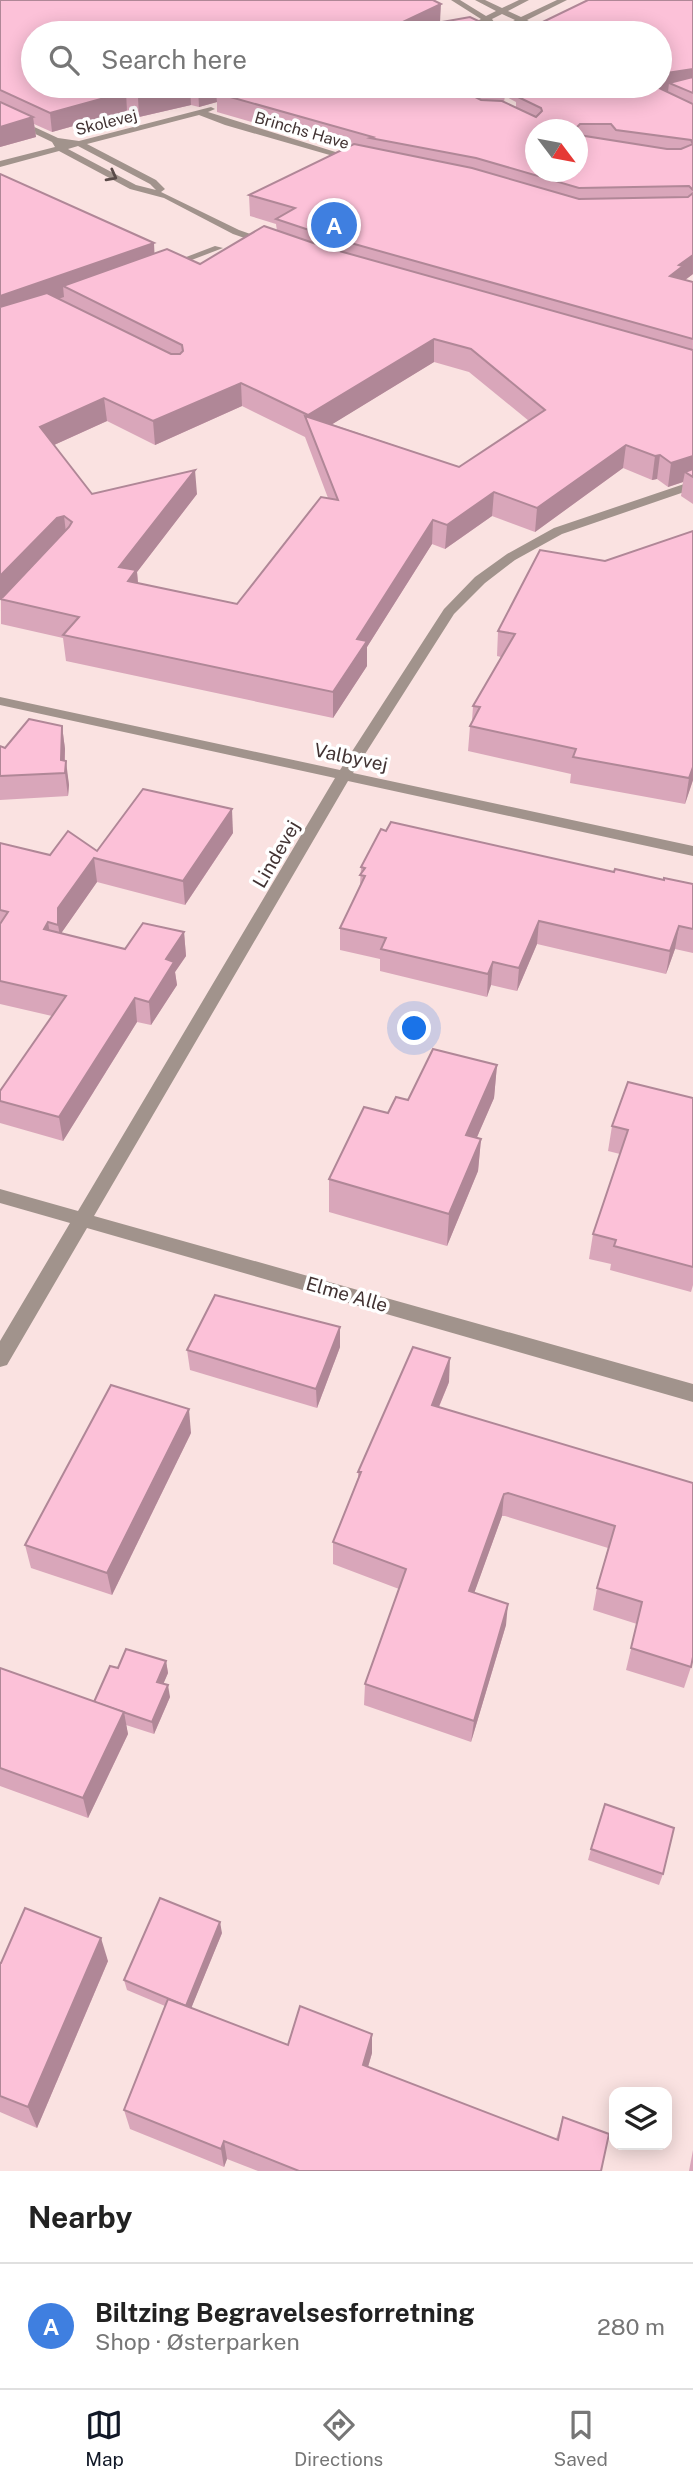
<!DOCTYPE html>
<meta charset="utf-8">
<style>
body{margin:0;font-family:"Public Sans",sans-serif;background:#f2f2f2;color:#222}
.controls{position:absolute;right:21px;bottom:21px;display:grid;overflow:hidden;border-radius:14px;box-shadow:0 4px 18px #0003}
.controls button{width:63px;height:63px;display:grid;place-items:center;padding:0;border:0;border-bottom:2px solid #e0e0e0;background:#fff;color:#222;font:35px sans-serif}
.compass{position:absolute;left:525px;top:119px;width:63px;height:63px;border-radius:50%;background:#fff;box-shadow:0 4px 18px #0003;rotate:122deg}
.you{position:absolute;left:415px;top:1029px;width:24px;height:24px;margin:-18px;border:5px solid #fff;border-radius:50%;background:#1a73e8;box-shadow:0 0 0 10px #1a73e833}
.badge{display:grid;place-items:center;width:46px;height:46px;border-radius:50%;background:#111827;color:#fff;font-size:23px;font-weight:700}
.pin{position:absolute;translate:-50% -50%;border:4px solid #fff;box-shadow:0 2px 7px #0006}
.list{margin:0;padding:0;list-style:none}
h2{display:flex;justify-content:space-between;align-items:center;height:91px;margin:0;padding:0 28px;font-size:30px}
h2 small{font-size:23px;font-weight:400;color:#767676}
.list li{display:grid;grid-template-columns:46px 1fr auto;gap:21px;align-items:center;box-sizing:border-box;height:126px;padding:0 28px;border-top:2px solid #e0e0e0}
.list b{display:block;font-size:26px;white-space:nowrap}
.list p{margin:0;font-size:23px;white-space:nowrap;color:#767676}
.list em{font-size:23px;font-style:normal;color:#767676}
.icon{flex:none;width:38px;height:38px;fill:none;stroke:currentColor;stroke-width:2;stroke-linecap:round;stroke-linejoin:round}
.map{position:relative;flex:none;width:693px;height:2171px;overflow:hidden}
.search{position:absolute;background:#fff;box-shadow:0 4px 18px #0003;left:21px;right:21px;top:21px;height:77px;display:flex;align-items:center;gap:18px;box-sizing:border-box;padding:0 24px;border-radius:38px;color:#767676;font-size:26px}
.sheet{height:217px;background:#fff}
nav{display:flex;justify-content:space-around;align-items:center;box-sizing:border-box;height:98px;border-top:2px solid #e0e0e0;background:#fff;font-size:19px;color:#767676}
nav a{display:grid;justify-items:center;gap:4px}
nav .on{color:#111827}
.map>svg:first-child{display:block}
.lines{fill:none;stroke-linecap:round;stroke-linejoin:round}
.minor{fill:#a1938c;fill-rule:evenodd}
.wall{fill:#d9a6ba;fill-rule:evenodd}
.shaded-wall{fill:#b08797}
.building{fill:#fcc1d8;stroke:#b08797;stroke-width:2;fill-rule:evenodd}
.oneway{stroke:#5a4b49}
.labels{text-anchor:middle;stroke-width:7;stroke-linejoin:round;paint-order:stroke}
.far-street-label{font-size:16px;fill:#423333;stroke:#fff}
.street-label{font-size:19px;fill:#423333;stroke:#fff}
</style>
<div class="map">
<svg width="693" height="2171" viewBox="0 0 693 2171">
<rect width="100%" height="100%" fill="#fae2e1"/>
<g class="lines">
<g class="minor">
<polygon points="451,0 460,0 486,16 496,11 475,0 485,0 502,8 519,0 529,0 508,11 521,17 557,0 567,0 527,20 552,33 542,33 521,23 500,33 491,33 515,20 502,14 492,19 497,26 486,22 463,33 454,33 481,19"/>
<path d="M 211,107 L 215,109 L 208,112 L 361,160 L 354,162 L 225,125 L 199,115 L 87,144 L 156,180 L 165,189 L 161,192 L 239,230 L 270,241 L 270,245 L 267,246 L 233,234 L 164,198 L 130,189 L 59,151 L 0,167 L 0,161 L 55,147 L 52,142 L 0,117 L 0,111 L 58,138 L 79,141 ZM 78,146 L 150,184 L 156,190 L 136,185 L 68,149 Z"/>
<polygon points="215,246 223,248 168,269 160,267"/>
<polygon points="693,481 693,489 562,534 515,560 485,583 454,614 353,773 693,846 693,856 348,781 94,1216 693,1384 693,1402 87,1228 7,1365 0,1367 0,1341 70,1223 0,1203 0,1189 78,1211 335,778 0,705 0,697 340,770 444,609 475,577 507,554 554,528"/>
</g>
</g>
<g class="wall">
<path d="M 0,0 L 440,22 L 438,23 L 504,33 L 33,86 L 660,86 L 693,0 L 693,274 L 685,280 L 693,282 L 693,504 L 681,496 L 683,482 L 668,487 L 657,479 L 652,480 L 623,468 L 535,532 L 492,516 L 445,549 L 432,544 L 367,647 L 367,666 L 333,718 L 66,661 L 63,638 L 1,624 L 0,174 L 154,254 L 200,264 L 277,231 L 276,224 L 250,216 L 249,195 L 345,149 L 217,112 L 217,102 L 199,107 L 191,105 L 139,117 L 127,111 L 52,132 L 34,124 L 36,137 L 0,147 ZM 505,96 L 516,102 L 516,107 L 504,102 ZM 434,362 L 469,372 L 529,421 L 459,467 L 332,424 ZM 242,406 L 305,437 L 328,498 L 237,604 L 138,583 L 137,572 L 197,494 L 92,494 L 54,445 L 107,421 L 155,445 Z"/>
<polygon points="693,531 693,780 685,804 570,783 571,774 468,751 470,726 472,721 473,706 501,657 497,656 498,631 605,561"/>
<polygon points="62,726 65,749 65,761 69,785 68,796 0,800 0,746 5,748"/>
<polygon points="233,833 185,905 97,882 62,932 62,934 125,949 184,932 186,956 175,972 177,985 151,1025 137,1022 63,1141 0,1123 0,1091 52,1016 0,1004 0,843 50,855 97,851"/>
<polygon points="361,867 614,872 693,884 693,953 675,949 666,974 537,944 517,991 491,985 487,997 380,971 380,959 340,950 340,928 360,885"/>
<polygon points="497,1065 494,1098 477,1137 481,1139 478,1171 447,1246 329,1212 329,1179 388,1113 408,1100"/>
<polygon points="693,1098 693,1285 691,1292 610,1270 611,1264 589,1259 593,1234 620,1154 608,1151 612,1126"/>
<polygon points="340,1327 340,1347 317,1408 190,1370 187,1350"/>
<polygon points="449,1382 439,1407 693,1483 691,1667 684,1688 626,1670 637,1624 593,1610 597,1588 608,1548 505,1516 502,1516 474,1593 506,1625 471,1742 364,1705 365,1684 399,1589 333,1564 333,1542 358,1478 358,1472"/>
<polygon points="191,1433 112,1595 31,1568 25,1545"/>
<polygon points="166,1661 168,1673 163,1684 170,1697 154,1734 126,1725 128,1734 88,1818 0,1786 0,1668 94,1702 118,1668"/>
<polygon points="591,1849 663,1874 659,1885 588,1860"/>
<polygon points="222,1933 191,2008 288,2045 372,2034 372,2053 368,2067 556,2139 563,2117 601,2171 258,2171 227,2159 224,2167 130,2129 124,2110 165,2006 127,1990 124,1980"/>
<polygon points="108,1961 37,2128 0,2112 0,1963"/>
<polygon points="693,2150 693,2171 689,2171"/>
</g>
<g class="shaded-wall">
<polygon points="441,4 440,22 417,33 390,33 390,28"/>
<polygon points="693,69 693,87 669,83 668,92 652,94 653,86 660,86 660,74"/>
<polygon points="190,86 191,105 139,117 138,97"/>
<polygon points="205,86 281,86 216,93 217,102 199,107 198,88"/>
<polygon points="126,92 127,111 52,132 50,113"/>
<polygon points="33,117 36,137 0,147 0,127"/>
<polygon points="154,243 155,264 63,286 64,297 0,319 0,296"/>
<polygon points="693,255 693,274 681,283 670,276 679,265"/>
<polygon points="434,339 434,362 313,436 308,424 308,415"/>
<polygon points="241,383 242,406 155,445 153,421"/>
<polygon points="104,398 107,421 43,450 40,427"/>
<polygon points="626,445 623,468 535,532 537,508"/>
<polygon points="660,455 657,479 652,480 655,456"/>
<polygon points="693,456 693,477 685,472 683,482 668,487 671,463"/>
<polygon points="195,470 197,494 137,572 139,595 119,567"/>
<polygon points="494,492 492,516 445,549 447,525"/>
<polygon points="64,516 67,541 0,599 0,576 57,518"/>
<polygon points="433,520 432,544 367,647 367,666 333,718 333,692 357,639"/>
<polygon points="62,726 65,749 64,773 61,760"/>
<polygon points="66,761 69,785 68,796 65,773"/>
<polygon points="693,767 693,780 685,804 689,778"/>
<polygon points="232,809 233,833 185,905 183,881"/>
<polygon points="94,858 97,882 62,932 62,948 58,925 58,908"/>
<polygon points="539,921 537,944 517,991 519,968"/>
<polygon points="48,922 52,946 44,929"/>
<polygon points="679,926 675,949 666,974 670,951"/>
<polygon points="184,932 186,956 175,972 177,985 151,1025 149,1002 166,959"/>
<polygon points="493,962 491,985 487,997 488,974"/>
<polygon points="135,998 137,1022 63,1141 59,1117"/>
<polygon points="497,1065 494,1098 464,1167 466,1135"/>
<polygon points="481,1139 478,1171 447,1246 449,1214"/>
<polygon points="340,1327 340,1347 317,1408 316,1389"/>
<polygon points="450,1358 449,1382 430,1428 432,1405"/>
<polygon points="189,1409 191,1433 112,1595 107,1573"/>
<polygon points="504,1494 502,1516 467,1613 469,1591"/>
<polygon points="508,1604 506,1625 471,1742 474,1721"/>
<polygon points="166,1661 168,1673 159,1694 157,1682"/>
<polygon points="168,1685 170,1697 154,1734 152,1722"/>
<polygon points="124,1712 128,1734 88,1818 83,1798"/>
<polygon points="220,1922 222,1933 188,2016 186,2006"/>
<polygon points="101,1938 108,1961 37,2128 28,2107"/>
<polygon points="372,2034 372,2053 363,2084 363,2065"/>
<polygon points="224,2141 227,2159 224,2167 221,2149"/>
</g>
<g class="building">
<polygon points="0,0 433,0 441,4 390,28 391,31 470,17 504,33 33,33 33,86 189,86 138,97 126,92 50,113 0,90"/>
<polygon points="588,0 693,0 693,69 660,74 660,33 520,33"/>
<polygon points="693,77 693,93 669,83"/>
<path d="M 242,86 L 454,86 L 481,100 L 502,101 L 536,117 L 542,111 L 541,108 L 516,96 L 523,91 L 522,86 L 655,86 L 693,104 L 693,144 L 691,140 L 616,130 L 611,124 L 580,124 L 577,127 L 579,135 L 667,149 L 681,149 L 693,144 L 693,190 L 689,186 L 579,188 L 476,158 L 370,138 L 373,137 L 216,93 ZM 536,130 L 578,130 L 578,172 L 536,172 Z"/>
<polygon points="478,86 500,86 505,88 483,88"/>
<polygon points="0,102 33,117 0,127"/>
<polygon points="354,144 472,168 579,199 688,197 693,193 693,255 679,265 683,266 670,276 693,282 693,339 333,238 276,219 295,208 249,195"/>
<polygon points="0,174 154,243 0,296"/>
<path d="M 264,226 L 325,247 L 693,350 L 693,456 L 671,463 L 660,455 L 655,456 L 626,445 L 537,508 L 494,492 L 447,525 L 433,520 L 357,639 L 367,641 L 333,692 L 63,635 L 79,617 L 0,599 L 0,598 L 3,597 L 69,527 L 72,522 L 64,516 L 57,518 L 0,576 L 0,307 L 47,293 L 171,354 L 180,354 L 183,351 L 182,345 L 63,286 L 167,249 L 200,264 ZM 434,339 L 471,349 L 545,410 L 459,467 L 305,416 L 338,500 L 321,497 L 237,604 L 128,581 L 136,570 L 119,567 L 195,470 L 92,494 L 40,427 L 104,398 L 153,421 L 241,383 L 308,415 Z"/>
<polygon points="693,469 693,477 685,472"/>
<polygon points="693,531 693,767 689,778 573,757 576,749 470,726 480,707 473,706 515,634 498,631 540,550 605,561"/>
<polygon points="29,719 62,726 61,760 66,761 65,773 0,776 0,746 5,748"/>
<polygon points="143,789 232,809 183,881 94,858 58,908 58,925 48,922 44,929 125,949 143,923 184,932 166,959 174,962 149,1002 135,998 59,1117 0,1101 0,1091 66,996 0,981 0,924 8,912 0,910 0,843 50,855 68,831 97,851"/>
<polygon points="391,822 614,872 615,869 664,880 664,878 693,884 693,929 679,926 670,951 539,921 519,968 493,962 488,974 381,949 386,938 340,928 365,876 360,875 365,868 361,867 381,829 386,831"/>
<polygon points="433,1049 497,1065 466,1135 481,1139 449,1214 329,1179 364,1107 388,1113 396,1097 408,1100"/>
<polygon points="628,1082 693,1098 693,1267 614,1246 616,1240 593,1234 628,1130 612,1126"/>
<polygon points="215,1295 340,1327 316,1389 187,1350"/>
<polygon points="413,1347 450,1358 432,1405 693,1483 693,1657 691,1667 631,1648 642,1602 597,1588 615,1526 508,1493 504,1494 469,1591 508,1604 474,1721 365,1684 406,1569 333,1542 361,1472 358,1472"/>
<polygon points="111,1385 189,1409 107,1573 25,1545"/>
<polygon points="126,1649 166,1661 157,1682 168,1685 152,1722 94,1702 110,1666 118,1668"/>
<polygon points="0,1668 124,1712 83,1798 0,1768"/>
<polygon points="605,1804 674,1828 663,1874 591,1849"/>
<polygon points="160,1898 220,1922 186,2006 124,1980"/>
<polygon points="25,1908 101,1938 28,2107 0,2096 0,1963 1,1963"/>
<polygon points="168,1999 288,2045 300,2006 372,2034 363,2065 558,2140 563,2117 609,2134 601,2171 299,2171 224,2141 221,2149 124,2110"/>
</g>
<defs><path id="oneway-chevron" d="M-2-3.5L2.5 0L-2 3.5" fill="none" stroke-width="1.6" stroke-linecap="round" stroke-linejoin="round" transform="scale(1.75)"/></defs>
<use class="oneway" href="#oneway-chevron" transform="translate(112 176) rotate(28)"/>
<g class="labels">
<g class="far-street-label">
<text transform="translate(106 122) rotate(-14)" y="6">Skolevej</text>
<text transform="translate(302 130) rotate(16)" y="6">Brinchs Have</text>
</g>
<g class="street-label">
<text transform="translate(351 757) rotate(12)" y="7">Valbyvej</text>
<text transform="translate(276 854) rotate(-60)" y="7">Lindevej</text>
<text transform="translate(347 1294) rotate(16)" y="7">Elme Alle</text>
</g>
</g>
</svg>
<div class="controls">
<button><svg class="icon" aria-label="layers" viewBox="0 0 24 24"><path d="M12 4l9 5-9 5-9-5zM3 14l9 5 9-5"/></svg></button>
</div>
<svg class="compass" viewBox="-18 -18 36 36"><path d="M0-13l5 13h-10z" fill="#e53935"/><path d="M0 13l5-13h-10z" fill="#767676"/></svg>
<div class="you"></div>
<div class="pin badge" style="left:334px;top:225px;background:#3f7fe0">A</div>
<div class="search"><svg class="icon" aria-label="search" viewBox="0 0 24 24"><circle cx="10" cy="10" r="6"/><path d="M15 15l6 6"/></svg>Search here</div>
</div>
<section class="sheet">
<h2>Nearby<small></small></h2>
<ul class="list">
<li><span class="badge" style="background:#3f7fe0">A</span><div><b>Biltzing Begravelsesforretning</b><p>Shop · Østerparken</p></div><em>280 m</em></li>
</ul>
</section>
<nav>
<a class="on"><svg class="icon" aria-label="map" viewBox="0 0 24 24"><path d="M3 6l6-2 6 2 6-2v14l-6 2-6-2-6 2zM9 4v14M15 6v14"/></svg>Map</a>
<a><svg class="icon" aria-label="directions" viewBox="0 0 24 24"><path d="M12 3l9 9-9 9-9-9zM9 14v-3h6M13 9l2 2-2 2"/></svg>Directions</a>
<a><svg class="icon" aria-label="saved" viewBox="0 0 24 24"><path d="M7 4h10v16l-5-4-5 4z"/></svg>Saved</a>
</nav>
